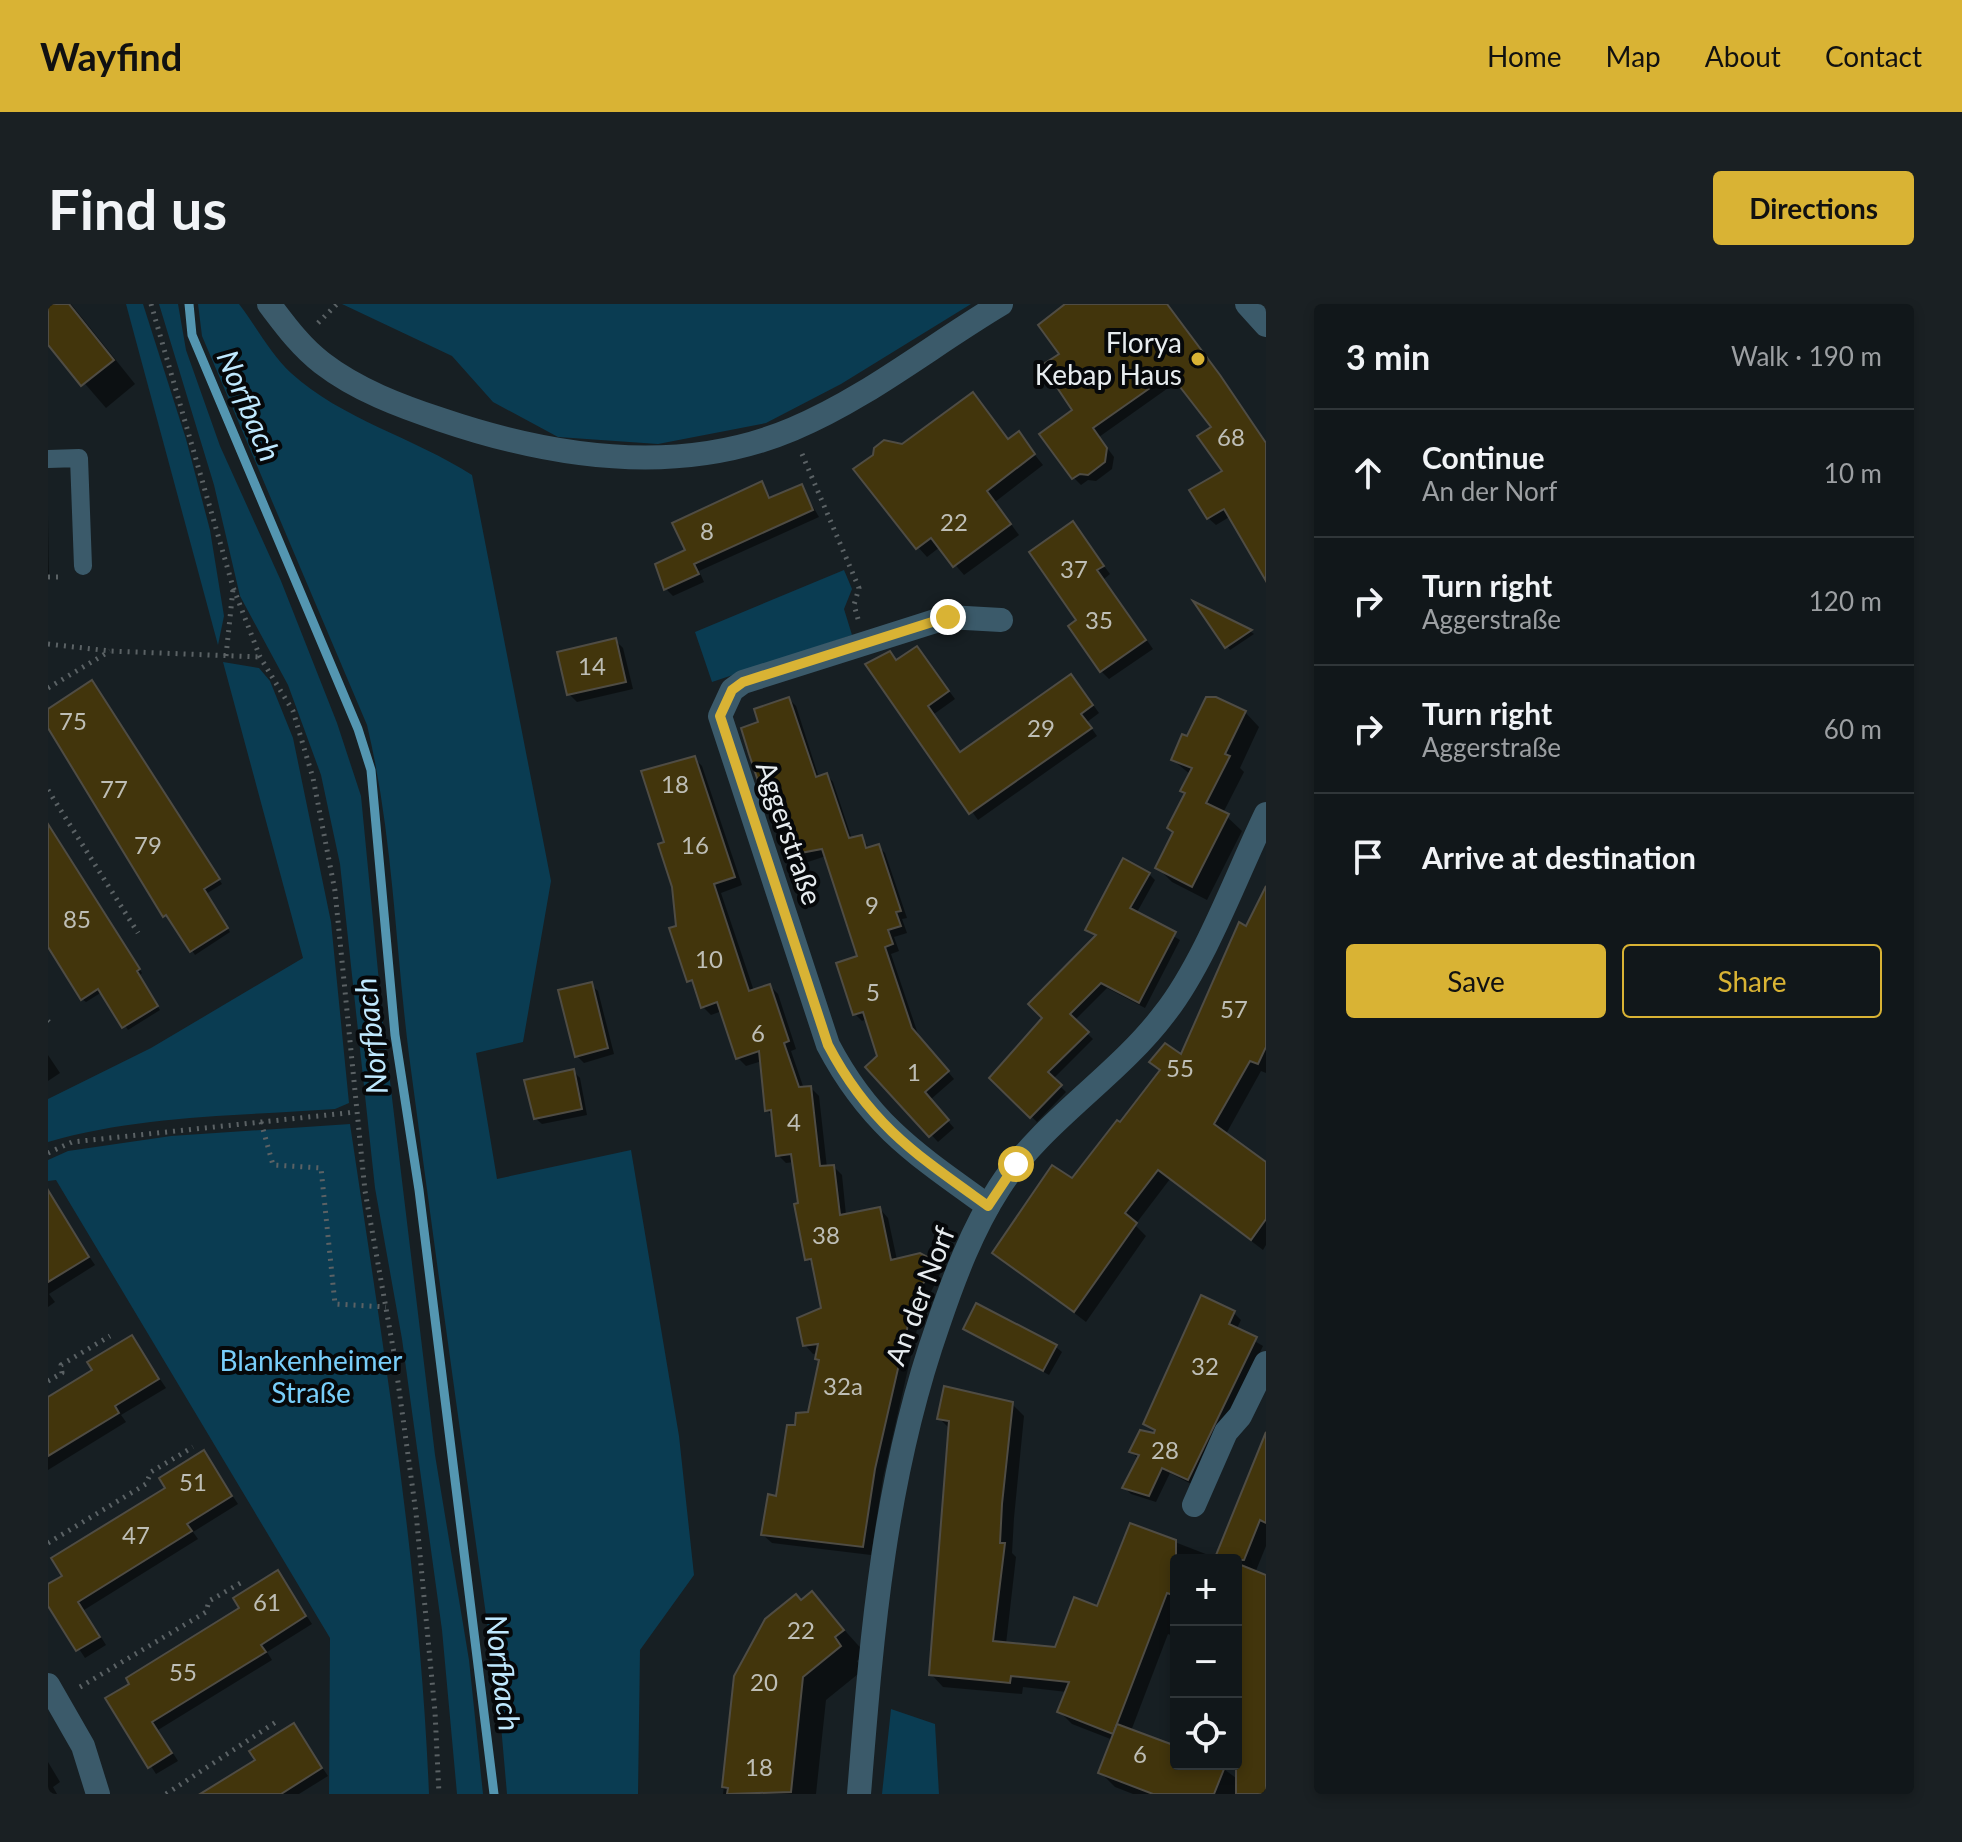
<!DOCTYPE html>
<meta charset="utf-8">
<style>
body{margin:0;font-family:Lato,sans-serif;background:#1a2023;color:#f1f3f6}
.controls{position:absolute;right:24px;bottom:24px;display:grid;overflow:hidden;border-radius:8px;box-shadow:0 4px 12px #0003}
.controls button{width:72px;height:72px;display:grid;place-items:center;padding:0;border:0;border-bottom:2px solid #303639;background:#11171a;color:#f1f3f6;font:40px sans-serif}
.stop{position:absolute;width:24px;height:24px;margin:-18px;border:6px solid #d9b334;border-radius:50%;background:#fff}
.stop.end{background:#d9b334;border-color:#fff;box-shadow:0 2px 8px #0008}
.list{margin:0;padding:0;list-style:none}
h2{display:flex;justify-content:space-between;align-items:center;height:104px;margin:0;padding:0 32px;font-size:34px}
h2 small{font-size:26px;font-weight:400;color:#9c9fa2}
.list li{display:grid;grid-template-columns:52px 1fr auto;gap:24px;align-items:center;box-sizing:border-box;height:128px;padding:0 32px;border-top:2px solid #303639}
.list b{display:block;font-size:30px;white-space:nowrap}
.list p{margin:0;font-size:26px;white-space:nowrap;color:#9c9fa2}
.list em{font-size:26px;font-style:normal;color:#9c9fa2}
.actions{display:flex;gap:16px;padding:24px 32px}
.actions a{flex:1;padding:18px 0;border:2px solid #d9b334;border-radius:8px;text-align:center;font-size:28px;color:#d9b334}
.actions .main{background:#d9b334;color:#111}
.icon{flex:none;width:44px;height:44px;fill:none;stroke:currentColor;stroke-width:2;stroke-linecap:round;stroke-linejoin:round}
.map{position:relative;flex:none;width:1218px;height:1490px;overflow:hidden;border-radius:8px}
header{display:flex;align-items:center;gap:48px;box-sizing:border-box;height:112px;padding:0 40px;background:#d9b334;color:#111}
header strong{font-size:38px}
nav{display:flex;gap:44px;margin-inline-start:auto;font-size:28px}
.intro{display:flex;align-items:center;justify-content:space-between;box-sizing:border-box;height:192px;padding:0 48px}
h1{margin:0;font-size:56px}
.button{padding:20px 36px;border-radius:8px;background:#d9b334;color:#111;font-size:28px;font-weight:700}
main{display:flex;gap:48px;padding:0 48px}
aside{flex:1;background:#11171a;border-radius:8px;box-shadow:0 4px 12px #0003}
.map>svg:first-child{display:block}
.green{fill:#0a3c52}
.shadow{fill:#0007}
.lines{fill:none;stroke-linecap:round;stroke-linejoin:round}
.stream{stroke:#5496b1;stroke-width:9}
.building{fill:#42350c;stroke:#4f4c44;stroke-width:2}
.path{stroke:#5b6265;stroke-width:5;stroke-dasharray:2 6;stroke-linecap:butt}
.lane{stroke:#3b5a6a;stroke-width:18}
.street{stroke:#3b5a6a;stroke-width:24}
.route{stroke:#d9b334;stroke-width:10}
.poi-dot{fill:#d9b334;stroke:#06080a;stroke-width:3}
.labels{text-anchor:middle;stroke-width:8;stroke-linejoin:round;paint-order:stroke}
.number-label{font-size:24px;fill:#bebeb6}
.poi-label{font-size:28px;fill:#e7ecef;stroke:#06080a;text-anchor:end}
.street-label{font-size:28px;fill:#e7ecef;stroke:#06080a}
.park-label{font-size:28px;fill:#78cefa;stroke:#06080a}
.water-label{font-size:30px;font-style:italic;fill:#bfe8fe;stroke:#06080a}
</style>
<header>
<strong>Wayfind</strong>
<nav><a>Home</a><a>Map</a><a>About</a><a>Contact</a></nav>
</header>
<div class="intro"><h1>Find us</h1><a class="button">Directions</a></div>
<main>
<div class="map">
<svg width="1218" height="1490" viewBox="0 0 1218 1490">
<rect width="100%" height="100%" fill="#171f23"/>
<g class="green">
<polygon points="78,0 95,0 138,135 162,226 176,312 170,341"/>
<polygon points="111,0 130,0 138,46 172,142 233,277 289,419 313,492 335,719 372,1026 387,1151 421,1356 435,1490 409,1490 394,1326 354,1035 327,884 292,560 273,471 240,381 192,292 166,181"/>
<path d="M 150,0 L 191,0 C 208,22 223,51 243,69 C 293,115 367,134 424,171 L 503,577 L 475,738 L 428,749 L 449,875 L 583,846 L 631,1132 L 646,1271 L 592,1346 L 590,1490 L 459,1490 L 452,1410 C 421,1191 390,971 361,751 C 347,640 345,530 319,421 L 154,32 Z"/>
<polygon points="294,0 923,0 793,80 718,119 610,140 510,133 445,98 404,52"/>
<polygon points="796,266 804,285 796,305 804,331 664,378 647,328"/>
<path d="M 175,358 L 211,364 L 222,377 L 245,434 L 283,618 L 301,799 L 287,805 C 192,812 92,811 0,838 L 0,795 L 103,744 L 255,654 Z"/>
<path d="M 302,820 C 335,1042 372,1265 381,1490 L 281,1490 L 282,1334 L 8,876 L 0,877 L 0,856 L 20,847 L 123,832 Z"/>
<polygon points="843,1405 887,1420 891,1490 834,1490"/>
</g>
<g class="shadow">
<polygon points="0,0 23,0 87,80 58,104 0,37"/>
<polygon points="1021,0 1118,0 1218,139 1218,270 1183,212 1168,221 1160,214 1177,168 1166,123 1130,77 1051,133 1066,153 1064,165 1048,177 1040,176 1033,181 1026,174 1026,106 1013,50"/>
<polygon points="925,90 961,137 970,130 995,161 947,198 971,231 916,271 892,243 879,253 870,243 854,143"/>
<polygon points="713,180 724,195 753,182 771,213 651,267 656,278 625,292 618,285 610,261 640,247"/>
<polygon points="0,210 1,276 0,276"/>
<polygon points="1025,220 1062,270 1056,275 1105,345 1061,375 1053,367"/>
<polygon points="1151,302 1203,328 1206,330 1182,346"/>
<polygon points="567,336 575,344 585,385 529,398 521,390"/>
<polygon points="869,344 907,395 886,410 914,450 1030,380 1051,409 1039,418 1049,432 930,516 820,361 842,350 850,357"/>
<polygon points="47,382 174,580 158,590 182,628 147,651 122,614 117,612 69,529 0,425 0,407"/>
<polygon points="741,395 748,402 771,474 779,471 785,478 804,535 813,533 822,545 830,542 837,549 859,614 854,615 859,629 846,633 851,647 843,650 871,733 906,775 882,796 906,824 890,838 820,763 832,753 819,715 814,717 807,710 812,653 778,552 757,559 750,552 726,480 719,483 712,476 713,420"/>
<polygon points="1197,408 1211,423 1192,464 1196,468 1175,509 1194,527 1159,596 1124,578 1109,563 1127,529 1143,471 1125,456 1140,434"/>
<polygon points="646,454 654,462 694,581 673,589 706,687 722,682 730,690 748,745 743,747 756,785 763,784 771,792 779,864 786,863 794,871 798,911 832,905 840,914 849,956 886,958 894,966 873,1008 835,1174 823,1251 724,1239 715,1231 730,1194 748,1124 762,1110 773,1058 770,1049 765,1050 757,1041 775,1005 767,963 759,955 746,858 738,859 730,851 726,813 718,806 714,757 698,762 690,754 674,707 663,711 655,703 630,624 619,539"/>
<polygon points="2,525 94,669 91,672 112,706 80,726 54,688 38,698 34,695 0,639"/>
<polygon points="1101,570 1107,576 1088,610 1132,636 1097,704 1059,684 1026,717 1045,735 1005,775 1018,788 989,818 944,774 997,714 1049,633 1040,626"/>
<polygon points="1218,586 1218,769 1213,767 1178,830 1218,861 1218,941 1215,946 1122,875 1087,921 1098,932 1038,1018 947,948 1024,877 1072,820 1113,767 1104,758 1134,753"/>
<polygon points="543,681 550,687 566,750 536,759 529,752"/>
<polygon points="0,751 12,769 0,777"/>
<polygon points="526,768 532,774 539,811 494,820 487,814"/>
<polygon points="13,911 47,961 1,990 7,998 0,1003 0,918"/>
<polygon points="1186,1009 1193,1016 1188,1026 1215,1042 1147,1182 1122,1169 1108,1198 1083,1190 1076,1183 1091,1155 1083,1148 1115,1132 1097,1119"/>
<polygon points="917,1024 1008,1043 1014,1048 1001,1071"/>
<polygon points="84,1033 118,1084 73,1111 78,1118 0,1166 0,1096 47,1067"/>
<polygon points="964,1100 976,1112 966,1214 964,1249 968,1253 958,1340 1008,1345 1051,1305 1083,1221 1168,1254 1218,1145 1218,1242 1207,1269 1218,1273 1218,1368 1188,1356 1188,1256 1128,1256 1128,1333 1120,1330 1083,1427 1128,1444 1128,1460 1169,1460 1188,1474 1218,1397 1218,1490 1085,1490 1067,1483 1052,1468 1065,1436 1024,1420 1011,1407 1019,1388 975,1383 974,1390 895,1383 883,1370 902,1125 891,1114"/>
<polygon points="156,1149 190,1200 145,1228 150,1235 36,1306 58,1341 37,1354 0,1298 0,1283 120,1185"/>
<polygon points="230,1269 264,1320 219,1348 224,1356 110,1426 130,1457 108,1470 60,1395 193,1305"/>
<polygon points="764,1290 818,1350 809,1357 815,1366 778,1396 768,1490 675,1490 688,1373"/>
<polygon points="246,1421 280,1472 251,1490 156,1490 210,1457"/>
<polygon points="0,1458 12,1478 5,1483 9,1490 0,1490"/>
</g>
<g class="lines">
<polyline class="stream" points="141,0 144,31 310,425 323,466 347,731 371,886 446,1490"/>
</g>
<g class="building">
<polygon points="0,0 21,0 66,56 33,82 0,41"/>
<polygon points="1017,0 1119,0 1172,71 1218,139 1218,277 1176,205 1159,215 1141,186 1174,167 1149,132 1163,123 1122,70 1045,124 1059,144 1057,158 1040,171 1032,170 1024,175 991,130 1024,106 994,61 1011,50 990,21"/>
<polygon points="925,88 960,135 971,127 987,150 939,187 963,220 905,263 883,234 868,245 805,165 825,151 826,144 836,136 854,140"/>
<polygon points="714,177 721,194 754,180 765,206 646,260 651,270 616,286 607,260 637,246 624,219"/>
<polygon points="1025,217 1056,262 1049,266 1098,336 1052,368 1020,322 1028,316 981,248"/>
<polygon points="1145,297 1204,326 1177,344"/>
<polygon points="568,334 578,378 519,391 509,348"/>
<polygon points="869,342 901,387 880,402 912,448 1023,370 1045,401 1033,410 1044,424 921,510 817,360 842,347 848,356"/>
<polygon points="44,376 172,575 156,585 180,624 142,648 118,611 115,613 0,424 0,405"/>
<polygon points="741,393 768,473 779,469 801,534 814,531 818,544 831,540 853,607 848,608 853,622 840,626 845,640 837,643 864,724 901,767 877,788 901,816 881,833 817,763 829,752 815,708 805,711 788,659 809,652 774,545 747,550 721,473 710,477 701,450 693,424 710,418 706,405"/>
<polygon points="1158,393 1168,393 1198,407 1177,450 1182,452 1158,499 1181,510 1144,583 1107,564 1125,528 1119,524 1137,489 1132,487 1144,464 1123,456 1134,430 1139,432"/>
<polygon points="647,452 687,573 666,580 701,687 722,680 741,737 736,739 751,783 763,782 772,862 786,861 792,911 832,903 843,956 872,949 887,957 865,999 827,1165 815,1243 713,1231 720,1190 728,1192 739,1121 747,1121 748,1109 760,1108 771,1056 767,1055 770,1040 755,1042 749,1014 773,1004 763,955 757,956 746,900 750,899 743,850 728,852 723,806 717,807 711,747 688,755 669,698 653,704 644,676 639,678 621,624 628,622 624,583 610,540 616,538 593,467"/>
<polygon points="0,520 92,665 89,667 110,702 74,724 50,685 33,696 0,643"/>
<polygon points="1075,554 1102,569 1082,604 1128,628 1091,699 1053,679 1022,710 1041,728 1000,768 1014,781 982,814 941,774 994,714 980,700 1048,631 1037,626"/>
<polygon points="1218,582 1218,743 1210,760 1202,757 1166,820 1218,858 1218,915 1203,936 1110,866 1077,909 1089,919 1026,1008 944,949 1004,861 1024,874 1069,816 1072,818 1112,766 1101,758 1117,739 1133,750 1191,618 1198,622"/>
<polygon points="544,678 560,744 527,753 510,686"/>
<polygon points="526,765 534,805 486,815 476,776"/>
<polygon points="0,886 41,953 0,978"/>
<polygon points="1153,991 1187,1007 1181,1020 1209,1033 1140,1176 1114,1164 1101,1192 1074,1184 1091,1151 1081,1148 1092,1126 1106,1129 1107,1126 1095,1120"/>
<polygon points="928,999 1009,1041 995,1067 915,1025"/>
<polygon points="84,1031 111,1075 67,1102 71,1109 0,1152 0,1093 44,1066 39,1058"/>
<polygon points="896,1082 965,1098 954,1200 952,1239 957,1239 945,1337 1007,1343 1026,1293 1049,1302 1082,1219 1128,1236 1128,1292 1119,1289 1065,1430 1009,1408 1021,1378 963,1372 962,1379 881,1371 901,1117 889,1115"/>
<polygon points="1218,1128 1218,1219 1212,1216 1196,1256 1166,1256"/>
<polygon points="156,1146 184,1192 139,1220 144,1227 30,1298 52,1333 28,1347 0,1302 0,1280 14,1272 3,1254 117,1184 111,1174"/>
<polygon points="1188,1259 1218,1271 1218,1490 1188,1490"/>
<polygon points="230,1266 258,1312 213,1341 218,1348 104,1418 124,1449 100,1464 57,1394 81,1380 78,1374 191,1304 185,1294"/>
<polygon points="764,1287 796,1326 787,1333 793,1342 755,1373 743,1488 679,1490 680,1484 674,1483 686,1372 717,1315 748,1290 753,1296"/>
<polygon points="246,1419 274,1464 233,1490 152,1490 207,1456 201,1447"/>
<polygon points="1069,1420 1128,1442 1128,1460 1178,1460 1166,1490 1105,1490 1050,1469"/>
</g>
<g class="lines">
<g class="path">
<polyline points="103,0 185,283 212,353 245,407 265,474 287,587 317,887 346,1049 368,1209 387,1408 391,1490"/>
<polyline points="270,19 289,0"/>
<polyline points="754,150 811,284 806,301 810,315"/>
<polyline points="0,273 15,273"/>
<polyline points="0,340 62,347 212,353"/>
<polyline points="178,352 185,285"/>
<polyline points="0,384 62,347"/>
<polyline points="0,486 90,629"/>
<polyline points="0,717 1,718"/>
<polyline points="213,818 225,861 273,864 287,1000 338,1003"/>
<polyline points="0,849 24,838 308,808"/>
<polyline points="0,1077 14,1069 13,1061 62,1032"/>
<polyline points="0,1239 98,1180 103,1168 145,1143"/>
<polyline points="32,1383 158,1308 161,1297 196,1277"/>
<polyline points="118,1490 231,1416"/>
</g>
<polyline class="lane" points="0,155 31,154 35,262"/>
<g class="street">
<path d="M 221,0 C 237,21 252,42 274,59 C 309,86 352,102 394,116 C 506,154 632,173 745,125 C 819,94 884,41 953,0"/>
<polyline points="1199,0 1218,21"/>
<path d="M 940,902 C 869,851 822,821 780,741 L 672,412 L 684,386 L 695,378 L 900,313 L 953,316"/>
<polyline points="1146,1201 1178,1128 1192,1112 1218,1059"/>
<polyline points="0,1381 35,1442 50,1490"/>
<path d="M 811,1490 C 824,1329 836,1175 890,1021 C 906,974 924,926 951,884 C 994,817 1069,773 1117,709 C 1157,658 1189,570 1218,510"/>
</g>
</g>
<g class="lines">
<path class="route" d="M 900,313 L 695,378 L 684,386 L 672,412 L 780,741 C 822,821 869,851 940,902 L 968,860"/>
</g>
<circle class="poi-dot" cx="1150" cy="55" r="8"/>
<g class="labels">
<g class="number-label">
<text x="1183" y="142">68</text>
<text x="906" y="227">22</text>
<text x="659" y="236">8</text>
<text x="1026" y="274">37</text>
<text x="1051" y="325">35</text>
<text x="544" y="371">14</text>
<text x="25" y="426">75</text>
<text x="993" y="433">29</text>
<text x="627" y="489">18</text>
<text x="66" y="494">77</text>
<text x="100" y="550">79</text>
<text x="647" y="550">16</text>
<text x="824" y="610">9</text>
<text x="29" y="624">85</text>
<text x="661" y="664">10</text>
<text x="825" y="697">5</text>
<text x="1186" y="714">57</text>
<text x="710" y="738">6</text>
<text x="1132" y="773">55</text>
<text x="866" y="777">1</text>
<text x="746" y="827">4</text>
<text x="778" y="940">38</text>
<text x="1157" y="1071">32</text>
<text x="795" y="1091">32a</text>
<text x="1117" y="1155">28</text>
<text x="145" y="1187">51</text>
<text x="88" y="1240">47</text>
<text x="219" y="1307">61</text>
<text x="753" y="1335">22</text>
<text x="135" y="1377">55</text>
<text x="716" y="1387">20</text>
<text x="1092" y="1459">6</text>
<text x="711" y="1472">18</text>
</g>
<g class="poi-label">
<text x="1134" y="49">Florya<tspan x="1134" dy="32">Kebap Haus</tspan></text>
</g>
<g class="street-label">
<text transform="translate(741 529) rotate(71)" y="10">Aggerstraße</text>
<text transform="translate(872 992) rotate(-69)" y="10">An der Norf</text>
</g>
<g class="park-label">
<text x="263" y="1067">Blankenheimer<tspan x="263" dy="32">Straße</tspan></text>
</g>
<g class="water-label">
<text transform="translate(200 102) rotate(67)" y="10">Norfbach</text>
<text transform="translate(324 732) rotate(-96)" y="10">Norfbach</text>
<text transform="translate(454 1369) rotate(83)" y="10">Norfbach</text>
</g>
</g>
</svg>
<div class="controls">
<button>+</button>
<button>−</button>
<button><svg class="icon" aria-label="locate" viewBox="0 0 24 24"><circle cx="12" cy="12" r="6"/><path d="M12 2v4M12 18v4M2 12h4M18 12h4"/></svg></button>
</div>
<div class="stop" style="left:968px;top:860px"></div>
<div class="stop end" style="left:900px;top:313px"></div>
</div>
<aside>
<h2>3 min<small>Walk · 190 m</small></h2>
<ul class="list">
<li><svg class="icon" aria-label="ahead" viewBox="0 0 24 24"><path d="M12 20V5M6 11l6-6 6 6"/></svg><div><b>Continue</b><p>An der Norf</p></div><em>10 m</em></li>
<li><svg class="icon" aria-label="right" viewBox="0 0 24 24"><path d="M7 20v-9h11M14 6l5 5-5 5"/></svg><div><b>Turn right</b><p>Aggerstraße</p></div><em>120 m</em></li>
<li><svg class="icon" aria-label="right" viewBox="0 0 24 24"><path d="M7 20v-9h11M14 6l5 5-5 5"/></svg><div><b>Turn right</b><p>Aggerstraße</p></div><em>60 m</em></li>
<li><svg class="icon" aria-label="arrive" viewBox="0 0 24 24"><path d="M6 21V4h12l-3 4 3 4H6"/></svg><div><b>Arrive at destination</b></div></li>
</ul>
<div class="actions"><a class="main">Save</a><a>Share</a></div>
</aside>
</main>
